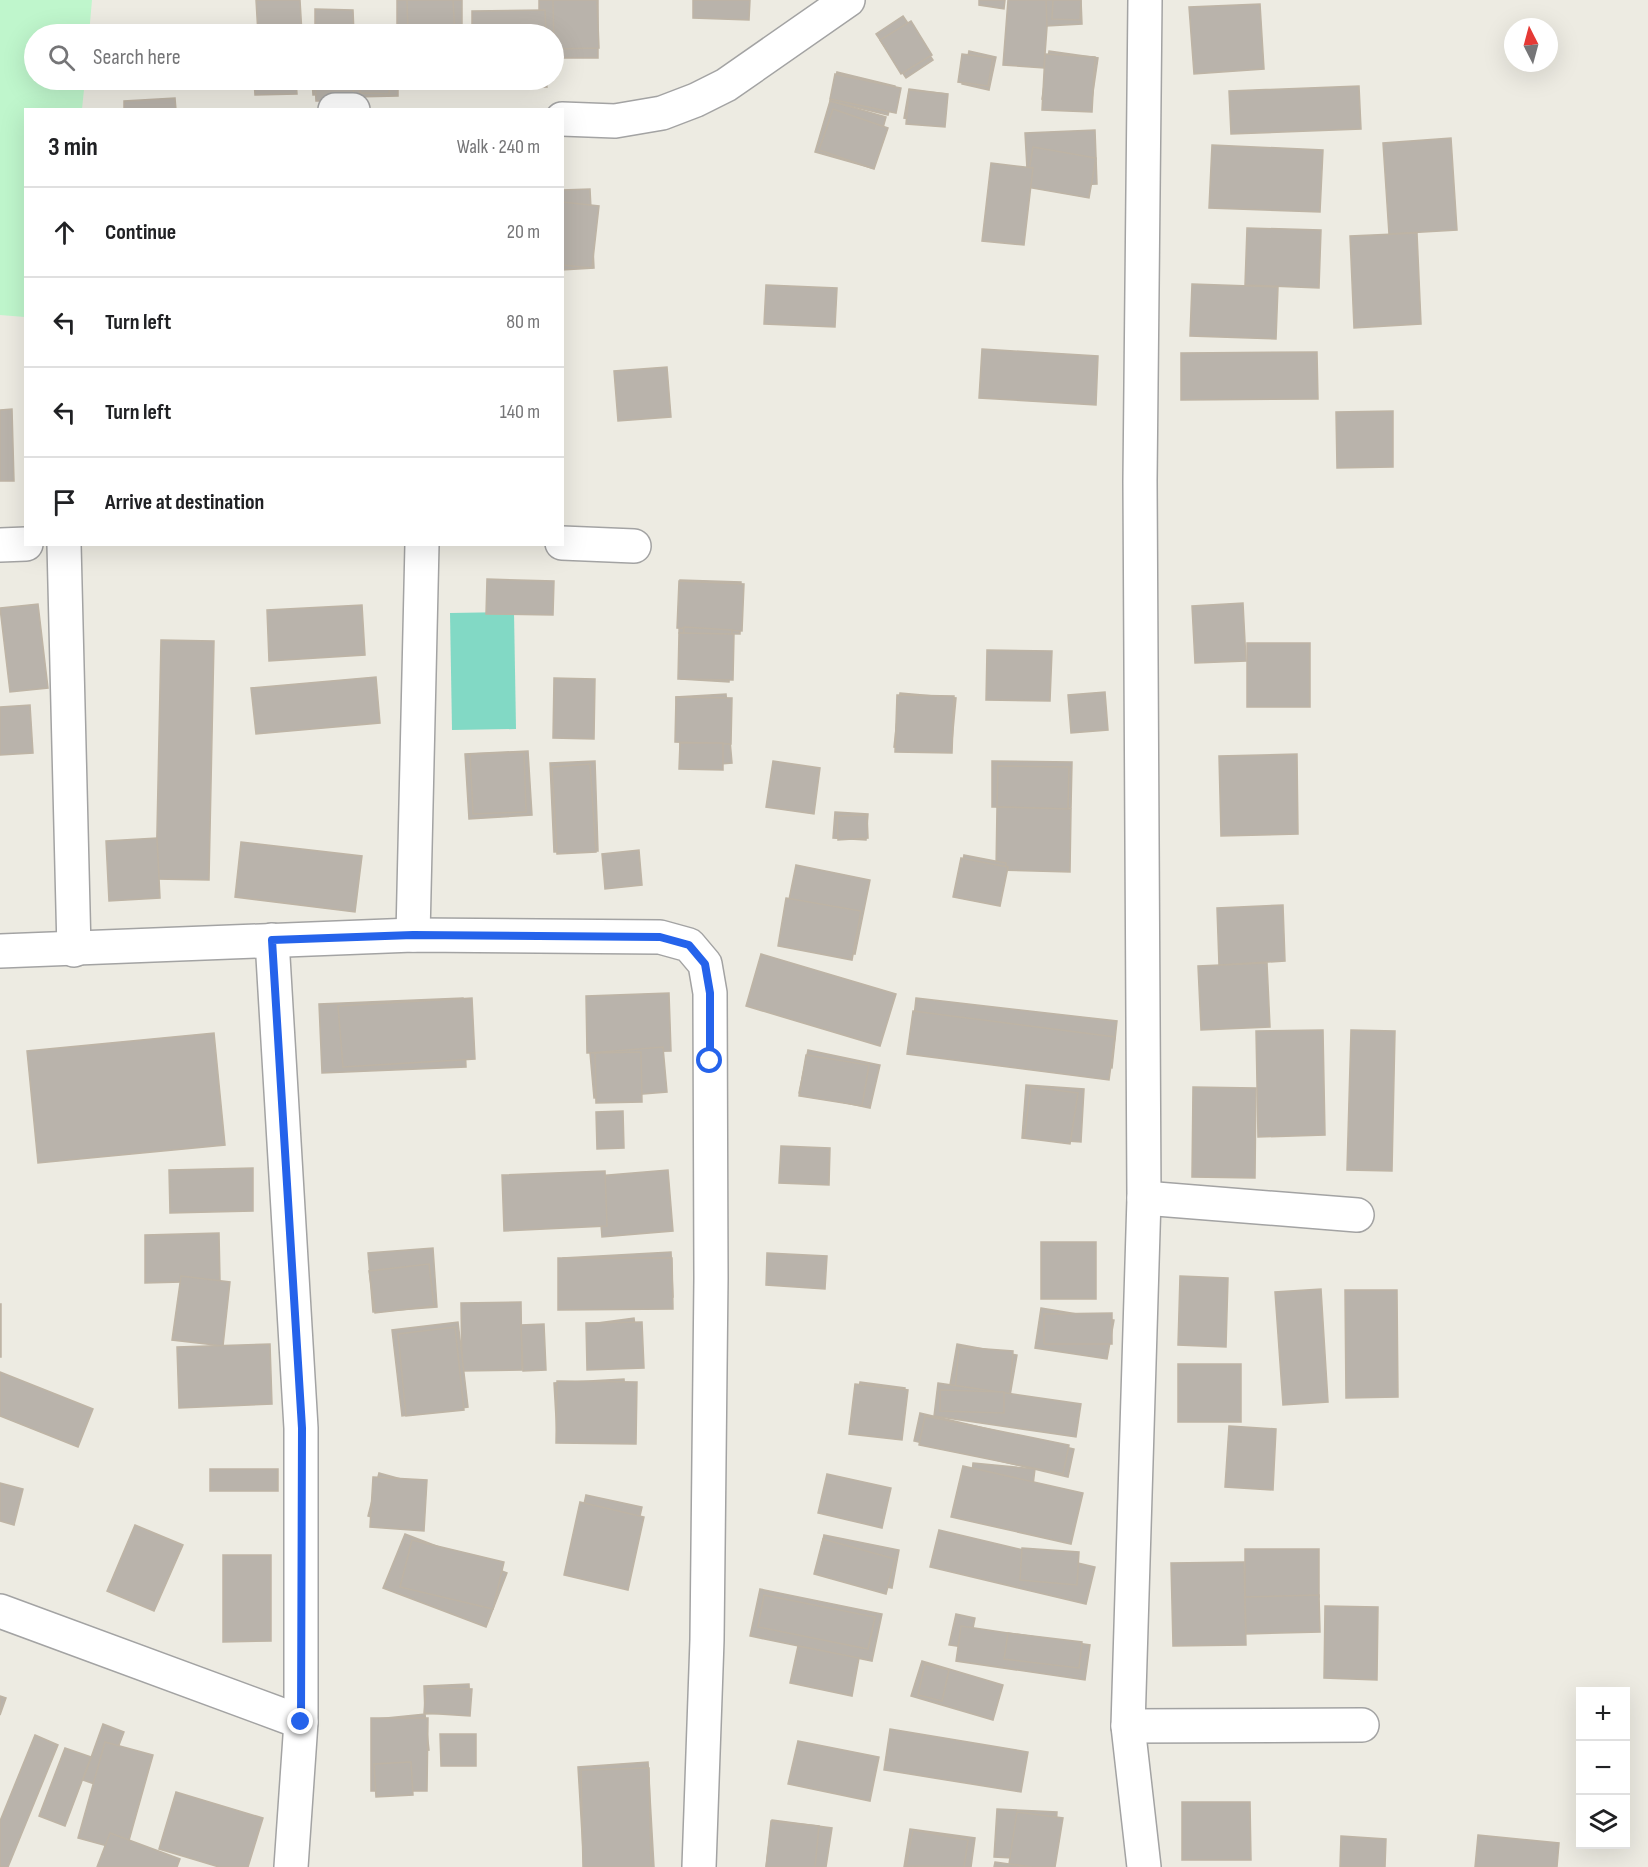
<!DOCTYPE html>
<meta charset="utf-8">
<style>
body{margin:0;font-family:"Sofia Sans Condensed",sans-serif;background:#f6f6f6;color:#202124}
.controls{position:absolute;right:18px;bottom:18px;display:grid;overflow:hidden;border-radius:0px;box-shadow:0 6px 24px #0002}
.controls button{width:54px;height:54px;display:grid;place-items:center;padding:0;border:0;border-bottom:2px solid #e0e0e0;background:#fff;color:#202124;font:30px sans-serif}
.compass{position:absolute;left:1504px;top:18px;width:54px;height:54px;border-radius:50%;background:#fff;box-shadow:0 6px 24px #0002;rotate:354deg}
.stop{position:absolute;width:18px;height:18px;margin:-14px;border:4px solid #2563eb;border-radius:50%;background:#fff}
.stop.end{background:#2563eb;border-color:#fff;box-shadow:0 2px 6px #0008}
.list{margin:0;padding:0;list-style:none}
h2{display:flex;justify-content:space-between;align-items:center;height:78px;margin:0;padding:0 24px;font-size:26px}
h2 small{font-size:20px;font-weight:400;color:#757577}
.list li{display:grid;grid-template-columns:39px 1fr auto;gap:18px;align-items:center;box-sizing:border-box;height:90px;padding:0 24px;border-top:2px solid #e0e0e0}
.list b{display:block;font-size:22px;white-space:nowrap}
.list em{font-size:20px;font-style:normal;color:#757577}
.icon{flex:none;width:33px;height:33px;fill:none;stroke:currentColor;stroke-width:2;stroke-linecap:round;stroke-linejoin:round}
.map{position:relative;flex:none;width:1648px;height:1867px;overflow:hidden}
.search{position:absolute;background:#fff;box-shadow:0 6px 24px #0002;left:24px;top:24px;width:540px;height:66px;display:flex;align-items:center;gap:15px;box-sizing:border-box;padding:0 21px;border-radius:33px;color:#757577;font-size:22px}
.panel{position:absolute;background:#fff;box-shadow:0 6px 24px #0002;left:24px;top:108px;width:540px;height:438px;border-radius:0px}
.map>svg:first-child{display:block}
.park{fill:#bff6cc}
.pitch{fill:#82d9c5}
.building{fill:#b9b3ab;stroke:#beb4a5;stroke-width:1.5}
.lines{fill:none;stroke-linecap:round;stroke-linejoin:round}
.minor-casing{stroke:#a3a3a3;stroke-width:36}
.minor{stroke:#fff;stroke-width:33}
.route{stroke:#2563eb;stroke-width:8}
</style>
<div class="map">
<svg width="1648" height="1867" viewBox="0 0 1648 1867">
<rect width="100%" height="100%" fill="#edebe2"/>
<polygon class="park" points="0,0 92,0 89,34 34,34 34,80 85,80 82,109 26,110 25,317 0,315"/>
<polygon class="pitch" points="514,612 516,729 452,730 450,613"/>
<g class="building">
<polygon points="256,0 300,0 302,34 258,34"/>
<rect x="397" y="0" width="65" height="34"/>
<polygon points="407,0 453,0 455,34 408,34"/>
<polygon points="539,0 598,0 598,58 554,58 554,34 539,34"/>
<polygon points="553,0 597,0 599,48 554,49"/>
<polygon points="693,0 750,0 749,20 693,18"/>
<polygon points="979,0 1005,0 1004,9 979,5"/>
<polygon points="1008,0 1049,0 1044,68 1003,65"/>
<polygon points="1046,0 1081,0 1082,24 1047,26"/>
<polygon points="1053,0 1081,0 1080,20 1052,19"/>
<polygon points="1260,4 1264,69 1194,74 1189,7"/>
<polygon points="315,9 353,10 354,34 315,34"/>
<polygon points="545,10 546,34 472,34 472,11"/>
<polygon points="903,16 933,60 906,78 876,34"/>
<polygon points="911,21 932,55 901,74 880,40"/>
<polygon points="356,29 356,34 310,34 310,32"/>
<polygon points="969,51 996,57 989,90 962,84"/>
<polygon points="1049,51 1098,58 1091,106 1042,99"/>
<polygon points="962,54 993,58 988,86 958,82"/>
<polygon points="1045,54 1095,57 1092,112 1042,110"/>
<polygon points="837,72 895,86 888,115 830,101"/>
<polygon points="835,74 901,88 896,113 830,99"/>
<polygon points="254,80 296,80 297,94 255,95"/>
<polygon points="260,80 286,80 286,85 260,87"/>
<polygon points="312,80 359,80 360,93 313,95"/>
<polygon points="315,80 354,80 354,101 316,101"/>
<polygon points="353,80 398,80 398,96 354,97"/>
<polygon points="360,80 390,80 389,94 360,93"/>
<polygon points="473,80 546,80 547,87 473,89"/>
<polygon points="1359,86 1361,129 1231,134 1229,91"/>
<polygon points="909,89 946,94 942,123 904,118"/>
<polygon points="909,90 948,94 945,127 906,124"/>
<polygon points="175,98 176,110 124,110 124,101"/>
<polygon points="830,101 886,117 872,168 815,152"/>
<polygon points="833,109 888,128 874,169 819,150"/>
<polygon points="1095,130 1097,184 1028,187 1025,133"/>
<polygon points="1451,138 1457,230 1389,234 1383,143"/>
<polygon points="1212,145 1323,150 1320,212 1209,208"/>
<polygon points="1033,147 1096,158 1089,198 1026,187"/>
<polygon points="991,163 1033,168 1024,245 982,241"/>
<polygon points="590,189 594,268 562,270 562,190"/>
<polygon points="562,202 599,206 592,268 562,265"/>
<polygon points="1247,228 1321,230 1319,288 1245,285"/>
<polygon points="1417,233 1421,324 1354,328 1350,236"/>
<polygon points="1192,284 1278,287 1276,339 1190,336"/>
<polygon points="766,285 837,288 835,327 764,324"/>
<polygon points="982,349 1098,356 1096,405 979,398"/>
<polygon points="1317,352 1318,399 1181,400 1181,353"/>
<polygon points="667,367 671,417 618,421 614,371"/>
<polygon points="12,409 14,481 0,481 0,410"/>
<polygon points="1393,411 1393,467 1337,468 1336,412"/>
<polygon points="487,579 554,581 553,615 486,614"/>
<polygon points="680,580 741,582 740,634 679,633"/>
<polygon points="679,581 744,584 742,631 677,628"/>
<polygon points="1243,603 1246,661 1195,663 1192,606"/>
<polygon points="38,604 48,688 10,692 0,608"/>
<polygon points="362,605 365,655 269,661 267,610"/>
<polygon points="684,627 732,630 729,682 681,679"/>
<polygon points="679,633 734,634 733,680 678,679"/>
<polygon points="161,640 214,641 209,880 156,879"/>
<rect x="1247" y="643" width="63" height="64"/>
<polygon points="987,650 1052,651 1050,701 986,700"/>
<polygon points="376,677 380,723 256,734 251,688"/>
<polygon points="554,678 595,679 594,739 553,738"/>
<polygon points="1105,692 1108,730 1071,733 1068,695"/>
<polygon points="900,693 956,698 951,752 894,747"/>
<polygon points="726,694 732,763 682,767 676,697"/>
<polygon points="897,695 954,696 952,753 895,752"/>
<polygon points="676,697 732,698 731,744 675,742"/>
<polygon points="30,705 33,753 0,755 0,707"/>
<polygon points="680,743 723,743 723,770 679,769"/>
<polygon points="528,751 532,815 469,819 465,754"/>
<polygon points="524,752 526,812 473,814 470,754"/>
<polygon points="1297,754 1298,834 1221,836 1219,756"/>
<polygon points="595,761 598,851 554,852 550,763"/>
<polygon points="773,761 820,768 814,814 766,807"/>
<polygon points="992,761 1072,762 1071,808 992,807"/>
<polygon points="590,764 596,852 557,854 552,767"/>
<polygon points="998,766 1069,767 1068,809 997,807"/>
<polygon points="997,807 1071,809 1070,872 996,870"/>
<polygon points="835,812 868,814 866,840 833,838"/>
<polygon points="867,815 868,838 838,840 837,816"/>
<polygon points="157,838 160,898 109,901 106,841"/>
<polygon points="241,842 362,856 355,912 235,897"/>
<polygon points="639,850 642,885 605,889 602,854"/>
<polygon points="964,855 1006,863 999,905 956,897"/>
<polygon points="961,858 1008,867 1000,906 953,897"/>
<polygon points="796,865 870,880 855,954 781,939"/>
<polygon points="786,898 861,911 852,960 778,946"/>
<polygon points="1283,905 1285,961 1219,965 1217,908"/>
<polygon points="761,954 896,994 880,1046 746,1006"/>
<polygon points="1267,963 1270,1027 1201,1030 1198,966"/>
<polygon points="669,993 671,1051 587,1053 586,996"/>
<polygon points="463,998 466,1067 322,1073 319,1004"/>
<polygon points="472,998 475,1059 343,1067 338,1006"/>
<polygon points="916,998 1117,1021 1112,1068 911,1045"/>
<polygon points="913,1011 1115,1037 1109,1080 907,1054"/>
<polygon points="1323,1030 1325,1135 1258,1137 1256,1031"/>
<polygon points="1351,1030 1395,1031 1392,1171 1347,1170"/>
<polygon points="214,1033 225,1145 38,1163 27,1051"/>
<polygon points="663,1047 667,1092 594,1098 590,1053"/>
<polygon points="808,1050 880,1065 870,1108 799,1093"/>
<polygon points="641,1052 642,1102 596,1103 595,1053"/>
<polygon points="806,1055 869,1065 862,1106 799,1096"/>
<polygon points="1026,1085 1084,1089 1081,1142 1022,1138"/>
<polygon points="1031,1087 1078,1093 1070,1144 1024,1138"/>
<polygon points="1193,1087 1256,1088 1255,1178 1192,1177"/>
<polygon points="623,1111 624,1148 597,1149 596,1112"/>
<polygon points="781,1146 830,1148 829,1185 779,1183"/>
<polygon points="253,1168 253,1211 170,1213 169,1170"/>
<polygon points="668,1170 673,1231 602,1237 597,1176"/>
<polygon points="605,1171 607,1226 504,1231 502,1175"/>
<polygon points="219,1233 220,1281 145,1283 145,1235"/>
<rect x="1041" y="1242" width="55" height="57"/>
<polygon points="433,1248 437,1307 373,1312 368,1253"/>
<polygon points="671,1252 673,1297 565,1303 563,1258"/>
<polygon points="767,1253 827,1256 825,1289 766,1285"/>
<polygon points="558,1258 672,1258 673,1309 558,1310"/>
<polygon points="429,1264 434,1306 375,1313 369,1271"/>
<polygon points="181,1276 230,1282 223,1346 172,1340"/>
<polygon points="1180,1276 1228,1278 1226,1347 1178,1345"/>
<polygon points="1321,1289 1328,1402 1283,1405 1275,1292"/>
<polygon points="1345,1290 1397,1290 1398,1397 1346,1398"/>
<polygon points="521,1302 522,1370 462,1371 461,1303"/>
<rect x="0" y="1304" width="1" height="53"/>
<polygon points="1041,1308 1114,1320 1107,1359 1035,1348"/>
<polygon points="1112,1313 1112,1344 1044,1344 1044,1314"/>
<polygon points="634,1318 640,1364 605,1369 598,1323"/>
<polygon points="458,1322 468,1407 402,1416 392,1330"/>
<polygon points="642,1322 644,1368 587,1370 586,1323"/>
<polygon points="544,1324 546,1370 523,1371 521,1325"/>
<polygon points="455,1327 464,1410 406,1416 398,1334"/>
<polygon points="270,1344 272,1404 179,1408 177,1347"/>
<polygon points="957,1344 1017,1355 1010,1396 950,1385"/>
<polygon points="959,1347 1013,1351 1010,1395 955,1390"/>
<rect x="1178" y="1364" width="63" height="58"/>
<polygon points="0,1372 93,1409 78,1447 0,1416"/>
<polygon points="624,1379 627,1431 557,1435 554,1383"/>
<polygon points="557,1381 637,1382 636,1444 556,1443"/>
<polygon points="860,1382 905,1388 899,1433 854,1426"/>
<polygon points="938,1383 1081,1404 1076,1437 934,1416"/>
<polygon points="855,1384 908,1390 902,1440 849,1434"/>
<polygon points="940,1390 1004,1392 1004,1413 940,1411"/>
<polygon points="920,1413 1074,1449 1068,1477 914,1441"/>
<polygon points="925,1416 1069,1445 1063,1474 919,1445"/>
<polygon points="1229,1426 1276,1429 1273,1490 1225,1487"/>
<polygon points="973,1463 1035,1469 1029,1518 968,1512"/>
<polygon points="963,1466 1083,1493 1071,1544 951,1517"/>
<rect x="210" y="1469" width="68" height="22"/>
<polygon points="379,1473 423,1485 412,1528 368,1516"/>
<polygon points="827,1474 891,1488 882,1528 818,1513"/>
<polygon points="373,1477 427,1480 424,1531 370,1527"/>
<polygon points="0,1483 23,1489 14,1525 0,1521"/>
<polygon points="586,1495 642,1507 625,1583 569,1571"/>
<polygon points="580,1502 644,1517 628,1590 564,1575"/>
<polygon points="135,1525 183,1545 154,1611 107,1591"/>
<polygon points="939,1530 1095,1567 1086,1604 930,1567"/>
<polygon points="405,1534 507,1573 486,1627 383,1588"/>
<polygon points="824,1535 899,1550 892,1588 816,1572"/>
<polygon points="823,1539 895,1559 886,1594 814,1574"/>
<polygon points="412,1540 504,1562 493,1609 400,1587"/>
<polygon points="1022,1548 1079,1552 1077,1585 1020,1580"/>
<rect x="1245" y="1549" width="74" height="48"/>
<polygon points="223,1555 271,1555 271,1641 223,1642"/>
<polygon points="1244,1562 1246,1645 1173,1646 1171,1563"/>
<polygon points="760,1589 882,1614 872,1661 750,1636"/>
<polygon points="764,1595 875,1617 868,1649 758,1627"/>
<polygon points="1319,1595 1320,1632 1246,1634 1245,1597"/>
<polygon points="1325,1606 1378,1607 1377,1680 1324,1678"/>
<polygon points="956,1614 975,1618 969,1648 949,1645"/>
<polygon points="961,1626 1090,1645 1085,1680 956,1661"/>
<polygon points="1008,1633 1082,1642 1079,1668 1004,1659"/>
<polygon points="798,1646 859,1658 852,1696 790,1683"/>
<polygon points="922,1661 1003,1685 993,1720 911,1696"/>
<polygon points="925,1664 949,1670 942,1701 918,1695"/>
<polygon points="469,1684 470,1712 425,1714 424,1686"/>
<polygon points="426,1687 472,1689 470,1716 424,1713"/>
<polygon points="0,1696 6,1698 0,1715"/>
<polygon points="425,1714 429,1750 381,1755 377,1719"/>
<polygon points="371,1718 428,1718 427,1791 371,1791"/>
<polygon points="103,1724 124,1732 103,1787 83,1780"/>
<polygon points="890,1729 1028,1752 1021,1792 884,1770"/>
<polygon points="440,1734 476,1734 476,1766 441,1766"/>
<polygon points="35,1735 58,1745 8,1867 0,1867 0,1821"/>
<polygon points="798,1741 879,1757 870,1801 788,1784"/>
<polygon points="105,1742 153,1755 126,1851 78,1838"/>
<polygon points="65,1748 91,1757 65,1826 39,1816"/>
<polygon points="411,1762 413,1795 376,1797 374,1764"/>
<polygon points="648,1762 654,1867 584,1867 578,1767"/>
<polygon points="649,1768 651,1867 583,1867 581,1770"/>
<polygon points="176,1792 263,1818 248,1867 219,1867 159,1849"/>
<polygon points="1182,1802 1250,1802 1251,1860 1182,1860"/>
<polygon points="997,1809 1057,1812 1054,1860 994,1857"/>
<polygon points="1017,1812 1063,1818 1055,1867 1030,1867 1009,1864"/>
<polygon points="772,1820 832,1828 826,1867 766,1867"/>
<polygon points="771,1821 819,1826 815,1867 766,1867"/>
<polygon points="910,1829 975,1838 971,1867 904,1867"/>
<polygon points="913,1830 968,1840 964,1867 906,1866"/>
<polygon points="110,1833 180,1859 177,1867 97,1867"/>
<polygon points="1478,1835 1559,1843 1557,1867 1475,1867"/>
<polygon points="1341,1836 1386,1839 1385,1867 1340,1867"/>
<polygon points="995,1862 1009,1864 1032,1867 994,1867"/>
</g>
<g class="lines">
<g class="minor-casing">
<g id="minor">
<polyline points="335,110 353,110"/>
<polyline points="562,119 615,121 662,113 696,100 726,85 848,0"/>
<polyline points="562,543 634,546"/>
<polyline points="64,544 74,950"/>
<polyline points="0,545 26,544"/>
<polyline points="413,935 422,544"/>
<polyline points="272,940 301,1428 301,1722 291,1867"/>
<polyline points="0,951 413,935 660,937 689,945 705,964 710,993 711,1278 707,1640 699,1867"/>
<polyline points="1144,1198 1357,1215"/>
<polyline points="0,1611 301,1722"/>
<polyline points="1128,1726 1362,1725"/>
<polyline points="1144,1867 1128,1726 1144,1198 1140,481 1145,0"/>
</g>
</g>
<use href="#minor" class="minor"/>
</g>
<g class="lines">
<polyline class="route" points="301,1722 302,1428 272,940 413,935 660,937 689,945 705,964 710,993 710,1061"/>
</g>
</svg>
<div class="controls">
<button>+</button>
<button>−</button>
<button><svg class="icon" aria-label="layers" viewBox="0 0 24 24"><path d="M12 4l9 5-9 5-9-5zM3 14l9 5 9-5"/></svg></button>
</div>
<svg class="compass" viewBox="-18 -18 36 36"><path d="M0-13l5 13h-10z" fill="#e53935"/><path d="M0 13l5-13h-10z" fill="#757577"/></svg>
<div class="stop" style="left:710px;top:1061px"></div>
<div class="stop end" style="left:301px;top:1722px"></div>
<div class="search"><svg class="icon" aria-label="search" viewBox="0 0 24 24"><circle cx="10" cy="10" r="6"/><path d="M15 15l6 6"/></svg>Search here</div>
<section class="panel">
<h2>3 min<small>Walk · 240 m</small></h2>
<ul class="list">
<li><svg class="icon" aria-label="ahead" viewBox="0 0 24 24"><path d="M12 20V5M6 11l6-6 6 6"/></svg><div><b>Continue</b></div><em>20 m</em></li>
<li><svg class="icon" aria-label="left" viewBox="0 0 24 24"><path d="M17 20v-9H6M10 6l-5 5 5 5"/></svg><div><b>Turn left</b></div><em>80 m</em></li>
<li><svg class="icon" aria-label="left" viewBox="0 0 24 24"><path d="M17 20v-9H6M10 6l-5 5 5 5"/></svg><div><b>Turn left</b></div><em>140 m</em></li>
<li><svg class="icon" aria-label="arrive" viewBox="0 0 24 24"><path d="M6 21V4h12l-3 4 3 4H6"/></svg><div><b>Arrive at destination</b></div></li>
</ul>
</section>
</div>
